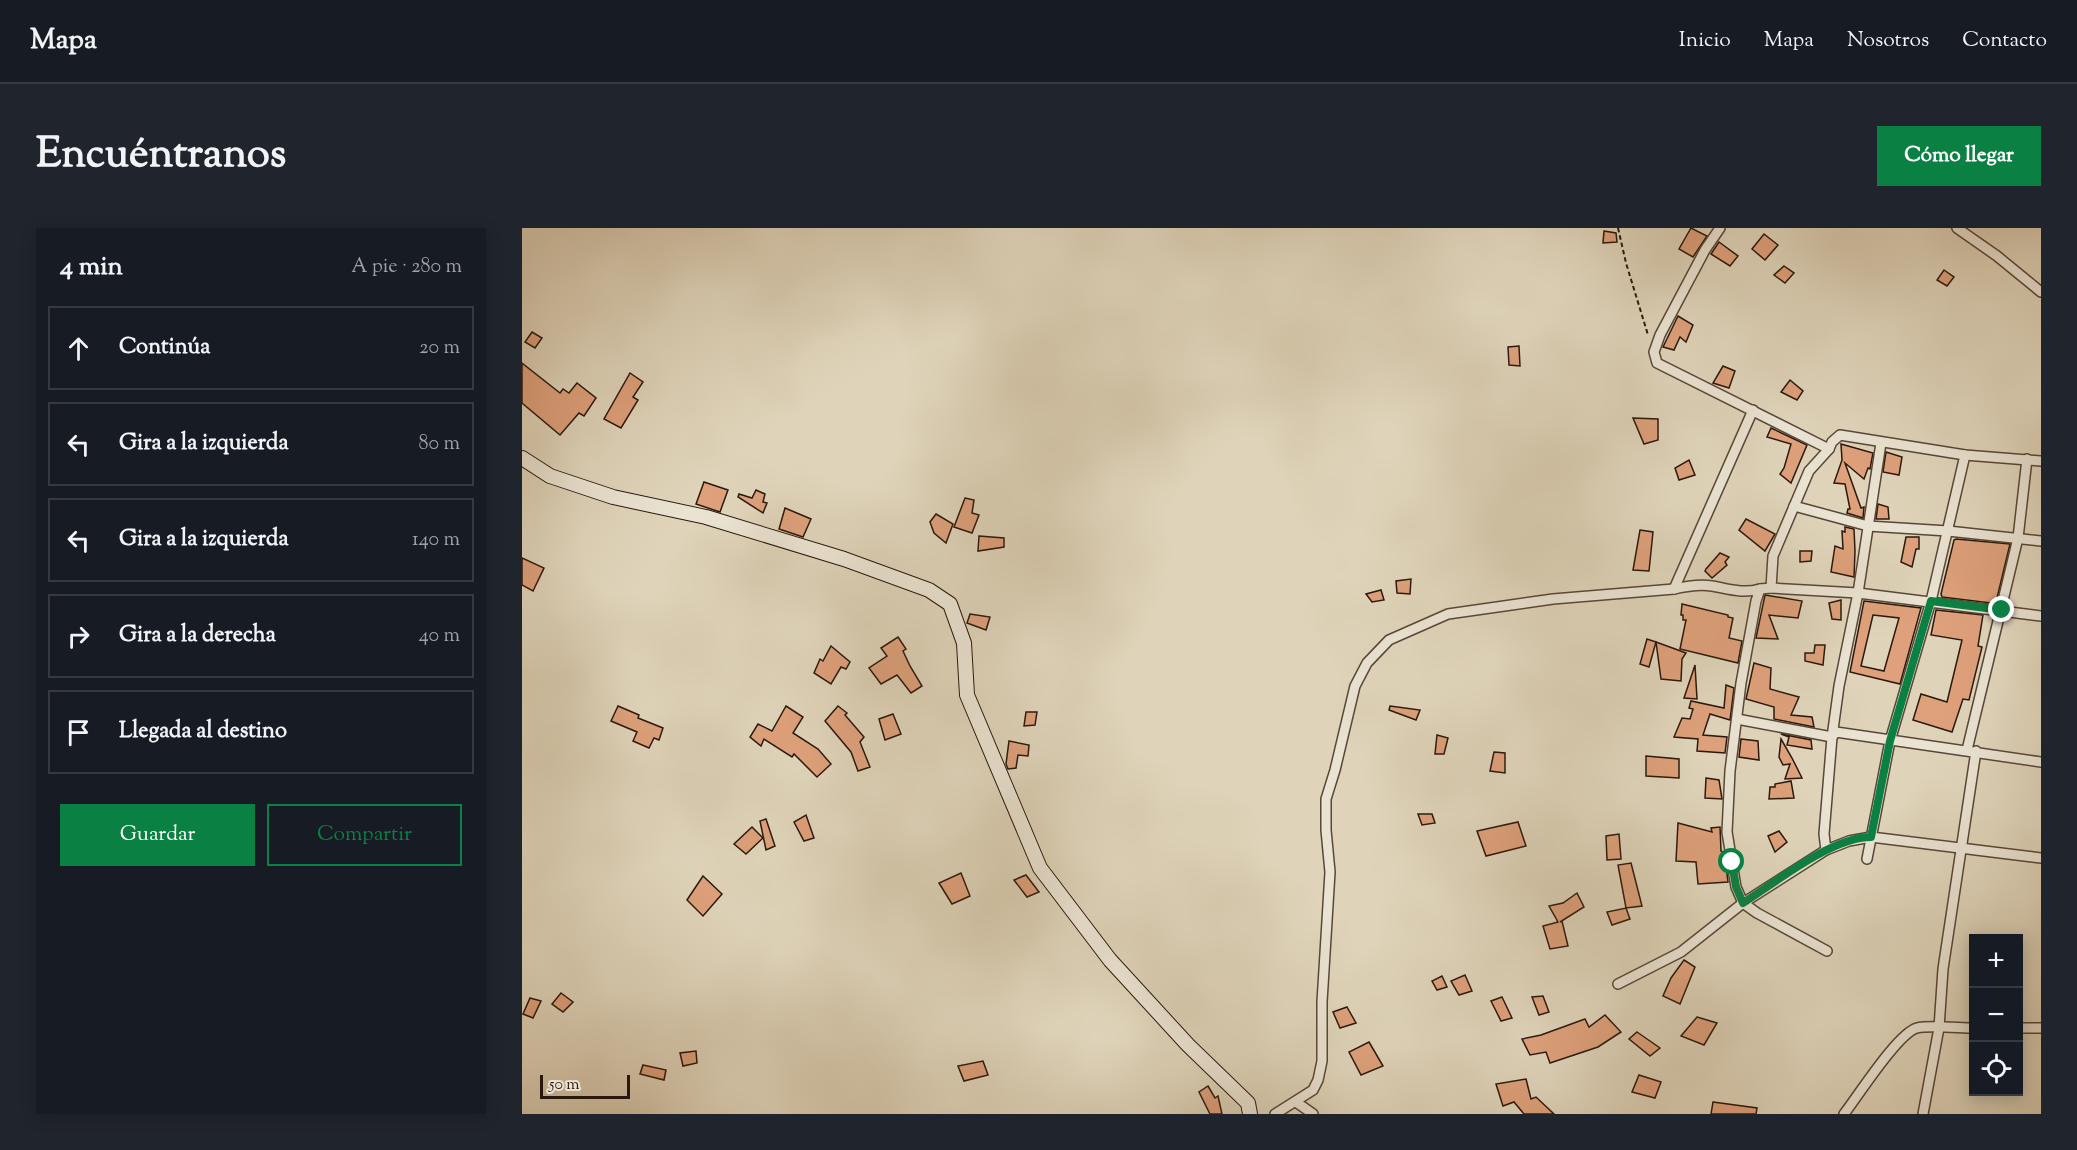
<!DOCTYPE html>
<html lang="es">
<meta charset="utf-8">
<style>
body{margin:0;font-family:"Sorts Mill Goudy",serif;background:#20242c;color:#f1f3f6}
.controls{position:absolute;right:18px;bottom:18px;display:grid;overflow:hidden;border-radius:0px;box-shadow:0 3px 15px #0003}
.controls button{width:54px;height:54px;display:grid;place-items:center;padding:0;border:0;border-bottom:2px solid #363941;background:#171b24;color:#f1f3f6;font:30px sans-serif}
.scale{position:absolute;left:18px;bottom:15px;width:90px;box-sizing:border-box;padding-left:6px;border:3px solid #2b180c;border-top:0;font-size:16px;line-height:21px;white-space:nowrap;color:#2b180c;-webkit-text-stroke:4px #eae3d2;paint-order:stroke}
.stop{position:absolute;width:18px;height:18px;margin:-14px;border:4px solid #0b8043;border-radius:50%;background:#fff}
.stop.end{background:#0b8043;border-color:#fff;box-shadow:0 2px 6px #0008}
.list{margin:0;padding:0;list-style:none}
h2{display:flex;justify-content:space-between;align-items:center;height:78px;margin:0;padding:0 24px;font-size:26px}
h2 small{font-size:20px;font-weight:400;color:#9ea1a6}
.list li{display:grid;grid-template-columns:39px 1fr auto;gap:18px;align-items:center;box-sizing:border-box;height:84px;margin:0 12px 12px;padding:0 12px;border:2px solid #363941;border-radius:0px}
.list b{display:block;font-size:22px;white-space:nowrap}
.list em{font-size:20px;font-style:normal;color:#9ea1a6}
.actions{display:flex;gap:12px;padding:18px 24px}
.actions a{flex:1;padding:14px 0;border:2px solid #0b8043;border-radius:0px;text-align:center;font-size:21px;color:#0b8043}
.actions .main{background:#0b8043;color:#fff}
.icon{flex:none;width:33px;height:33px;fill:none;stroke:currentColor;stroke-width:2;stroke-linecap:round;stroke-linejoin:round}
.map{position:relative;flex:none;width:1519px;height:886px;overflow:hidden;border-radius:0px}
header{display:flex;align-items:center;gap:36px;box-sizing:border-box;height:84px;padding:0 30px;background:#171b24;border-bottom:2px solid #363941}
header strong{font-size:28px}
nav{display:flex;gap:33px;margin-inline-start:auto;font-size:21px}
.intro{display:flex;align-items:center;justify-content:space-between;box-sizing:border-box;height:144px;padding:0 36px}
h1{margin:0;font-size:42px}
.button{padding:15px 27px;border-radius:0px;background:#0b8043;color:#fff;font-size:21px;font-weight:700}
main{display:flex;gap:36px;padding:0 36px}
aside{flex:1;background:#171b24;border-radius:0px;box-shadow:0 3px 15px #0003}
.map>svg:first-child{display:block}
.building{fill:#dea17b;stroke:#2b180c;stroke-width:1.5;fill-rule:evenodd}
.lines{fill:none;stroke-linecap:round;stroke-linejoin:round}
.street-casing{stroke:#584738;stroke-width:12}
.secondary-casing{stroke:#2b180c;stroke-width:16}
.path{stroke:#2b180c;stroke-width:2;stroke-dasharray:4.5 3;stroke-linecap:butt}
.street{stroke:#eae3d2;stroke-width:9}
.secondary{stroke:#eae3d2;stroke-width:14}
.route{stroke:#0b8043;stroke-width:8}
</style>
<header>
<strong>Mapa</strong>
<nav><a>Inicio</a><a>Mapa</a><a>Nosotros</a><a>Contacto</a></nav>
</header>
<div class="intro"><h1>Encuéntranos</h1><a class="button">Cómo llegar</a></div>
<main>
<aside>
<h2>4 min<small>A pie · 280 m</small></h2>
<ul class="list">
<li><svg class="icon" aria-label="ahead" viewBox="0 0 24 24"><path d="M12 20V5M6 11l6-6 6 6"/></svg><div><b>Continúa</b></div><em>20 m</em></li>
<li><svg class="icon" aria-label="left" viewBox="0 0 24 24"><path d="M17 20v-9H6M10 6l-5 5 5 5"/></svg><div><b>Gira a la izquierda</b></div><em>80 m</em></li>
<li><svg class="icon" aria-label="left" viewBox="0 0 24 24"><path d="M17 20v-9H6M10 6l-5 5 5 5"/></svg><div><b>Gira a la izquierda</b></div><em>140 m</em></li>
<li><svg class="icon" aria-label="right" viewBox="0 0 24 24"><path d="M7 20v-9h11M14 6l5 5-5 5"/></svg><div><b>Gira a la derecha</b></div><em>40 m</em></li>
<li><svg class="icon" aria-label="arrive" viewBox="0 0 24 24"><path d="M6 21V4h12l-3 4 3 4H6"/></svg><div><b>Llegada al destino</b></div></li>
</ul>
<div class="actions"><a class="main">Guardar</a><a>Compartir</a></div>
</aside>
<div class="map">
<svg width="1519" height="886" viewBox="0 0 1519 886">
<rect width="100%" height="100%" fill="#dfd4ba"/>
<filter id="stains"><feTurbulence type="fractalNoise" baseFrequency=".00333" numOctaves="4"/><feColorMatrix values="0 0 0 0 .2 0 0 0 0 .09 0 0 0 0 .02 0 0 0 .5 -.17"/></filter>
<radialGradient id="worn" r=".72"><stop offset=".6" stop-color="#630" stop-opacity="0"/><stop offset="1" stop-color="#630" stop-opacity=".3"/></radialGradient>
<g class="building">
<polygon points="1169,0 1185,8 1171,29 1157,21"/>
<polygon points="1082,3 1094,5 1095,14 1081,15"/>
<polygon points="1242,6 1256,17 1243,32 1230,21"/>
<polygon points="1197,14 1216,28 1208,38 1189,26"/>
<polygon points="1262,38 1272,45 1263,55 1252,47"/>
<polygon points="1422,42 1432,49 1425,58 1415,52"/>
<polygon points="1156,88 1171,97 1164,114 1158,109 1152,122 1141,119"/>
<polygon points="10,104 20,110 13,120 3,114"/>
<polygon points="997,118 998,138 987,137 986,119"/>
<polygon points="0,135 38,165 41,161 47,165 55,155 74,170 62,188 57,185 38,207 0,175"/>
<polygon points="1201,138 1213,143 1207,160 1191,155"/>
<polygon points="108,145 121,154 111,169 116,172 99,200 82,191"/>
<polygon points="1268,152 1281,163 1275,172 1259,164"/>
<polygon points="1111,190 1136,191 1136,212 1122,216"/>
<polygon points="1249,200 1285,217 1269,255 1258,246 1262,240 1269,216 1245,209"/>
<polygon points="1319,216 1351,225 1348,241 1346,240 1342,251 1323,235 1339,280 1342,279 1341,290 1325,285 1326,281 1328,281 1323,256 1312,255 1320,232"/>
<polygon points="1364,224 1380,229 1377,247 1361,244"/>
<polygon points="1167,232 1173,247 1157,252 1153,240"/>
<polygon points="182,254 206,262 198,284 174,276"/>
<polygon points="234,262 243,266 241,274 245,275 241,285 216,269 217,266 230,270"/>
<polygon points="443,270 452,272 450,285 457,287 450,305 432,299"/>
<polygon points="1356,276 1366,279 1367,291 1354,291"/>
<polygon points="263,280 289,291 281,309 257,301"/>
<polygon points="414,286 431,296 424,315 412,305 408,294"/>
<polygon points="1224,291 1253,306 1243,323 1217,302"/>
<polygon points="1323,299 1332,301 1333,323 1332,349 1309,344 1313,318 1321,321 1320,303 1323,304"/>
<polygon points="1118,302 1131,304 1127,343 1111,342"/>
<polygon points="457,308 482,310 482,319 456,323"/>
<polygon points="1384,309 1397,309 1397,321 1394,321 1390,339 1379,334"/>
<polygon points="1434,311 1488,316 1475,370 1469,375 1420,369 1419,366 1432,312"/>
<polygon points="1278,323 1290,323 1289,333 1278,334"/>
<polygon points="1198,325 1207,329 1203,334 1205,337 1190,350 1183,343 1184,341"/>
<polygon points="0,330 22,340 11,363 0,357"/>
<polygon points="889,351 888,366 875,365 874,353"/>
<polygon points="859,362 862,372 850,374 844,366"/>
<polygon points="1243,367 1280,373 1276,390 1247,387 1256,411 1234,410"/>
<polygon points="1319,372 1319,392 1310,391 1307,375"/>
<path d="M 1342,373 L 1399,380 L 1378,456 L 1328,444 ZM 1351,387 L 1377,390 L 1362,443 L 1339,438 Z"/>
<polygon points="1160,376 1206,387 1206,389 1211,390 1207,410 1220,413 1216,435 1158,421 1164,392 1161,392 1161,387 1159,387"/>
<polygon points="1414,382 1461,387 1456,418 1460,419 1447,472 1441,471 1430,504 1391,492 1399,466 1425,474 1440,412 1409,407"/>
<polygon points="448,386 468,389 464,402 445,395"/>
<polygon points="376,409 384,421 381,423 388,438 400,458 389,465 375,447 359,456 347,440 365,428 359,420"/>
<polygon points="1125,411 1134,414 1127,439 1118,436"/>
<polygon points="1134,414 1164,425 1160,431 1159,453 1139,451"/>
<polygon points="1293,417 1303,417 1301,437 1283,433 1283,425 1292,425"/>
<polygon points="309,418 328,434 324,441 319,439 309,456 292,445 298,431 301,433"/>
<polygon points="1232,435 1249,440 1248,461 1277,469 1269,487 1290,489 1292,499 1252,491 1252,479 1224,471"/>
<polygon points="1173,437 1175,471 1162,470"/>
<polygon points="1204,457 1212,460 1208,492 1188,486 1181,507 1205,509 1203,525 1175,523 1176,511 1152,509 1160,490 1168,491 1171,481 1167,480 1169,473 1202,480"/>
<polygon points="96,478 117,487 116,490 141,500 137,512 132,510 127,520 111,513 115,504 89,493"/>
<polygon points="264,478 281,489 271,505 296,521 309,536 295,549 272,526 270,529 242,511 239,518 228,509 236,496 250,503"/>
<polygon points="316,478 325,485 323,487 342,509 338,514 348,539 336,543 329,524 303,493"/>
<polygon points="868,478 898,482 894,492 867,482"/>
<polygon points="504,484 515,484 513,497 502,498"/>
<polygon points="371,486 379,506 363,512 357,491"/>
<polygon points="1259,506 1289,512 1290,521 1265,517 1267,509"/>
<polygon points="915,507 926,510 922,526 913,526"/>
<polygon points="1219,511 1236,513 1237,532 1217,529"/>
<polygon points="1259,511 1270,530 1280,550 1263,551 1268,536 1261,537 1257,529"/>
<polygon points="487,513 507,517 506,528 496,527 494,540 486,541 484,536"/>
<polygon points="972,524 983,525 983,545 968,543"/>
<polygon points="1124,528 1157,531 1157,550 1124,548"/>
<polygon points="1184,550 1197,552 1200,571 1183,570"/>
<polygon points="1269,553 1272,570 1247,571 1248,559 1253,559 1253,556"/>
<polygon points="896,586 910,586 913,595 900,597"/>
<polygon points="284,587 292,610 282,613 272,594"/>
<polygon points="244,591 253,618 244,622 238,593"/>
<polygon points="996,594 1004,618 964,628 955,603"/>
<polygon points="1156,595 1190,604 1189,600 1198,599 1199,623 1201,624 1200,639 1204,638 1206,654 1176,656 1174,634 1154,633"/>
<polygon points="230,599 241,610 224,626 212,616"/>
<polygon points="1257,603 1265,614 1253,624 1246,608"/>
<polygon points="1097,606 1099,631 1085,632 1084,608"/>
<polygon points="1109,635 1120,678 1104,680 1096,637"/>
<polygon points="439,645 448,668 430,676 417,655"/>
<polygon points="504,647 517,664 505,669 492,652"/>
<polygon points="181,648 200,666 181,688 165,672"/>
<polygon points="1055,665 1062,679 1038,694 1040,693 1046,718 1028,721 1021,698 1036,694 1027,678 1041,675"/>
<polygon points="1104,680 1108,691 1090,697 1085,684"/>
<polygon points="1162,732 1173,739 1158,776 1141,768 1149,750"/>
<polygon points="943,747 950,763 937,767 929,753"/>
<polygon points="920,748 925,759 915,762 910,753"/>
<polygon points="39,765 51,774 41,784 30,776"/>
<polygon points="1021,768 1027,784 1017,787 1010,769"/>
<polygon points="980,769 990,790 979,793 969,773"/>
<polygon points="8,770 19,773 11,790 1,786"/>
<polygon points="825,779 834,795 818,800 811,784"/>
<polygon points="1083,787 1099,804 1076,819 1028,835 1024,824 1008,827 1000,811 1019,807 1063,791 1067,799"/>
<polygon points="1175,789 1195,795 1182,817 1159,808"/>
<polygon points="1115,804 1138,820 1128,828 1107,811"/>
<polygon points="847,814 861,838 839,847 827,824"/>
<polygon points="174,823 175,835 161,838 158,825"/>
<polygon points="461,833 466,847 442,853 436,838"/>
<polygon points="121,837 144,842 142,852 118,846"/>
<polygon points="1117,847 1139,854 1133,870 1110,864"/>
<polygon points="1004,851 1009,871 1014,869 1032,886 1002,886 992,874 981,878 974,856"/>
<polygon points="686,858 693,870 696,868 700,886 688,886 677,864"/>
<polygon points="1191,874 1235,880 1234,886 1189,886"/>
</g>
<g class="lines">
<g class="street-casing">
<g id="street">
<polyline points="1198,0 1183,22 1138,107 1132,124 1135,135 1307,221"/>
<polyline points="1435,0 1475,28 1519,64"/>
<polyline points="1272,278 1346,298 1426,303 1519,313"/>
<polyline points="1249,360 1336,365 1519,388"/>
<polyline points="1152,361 1231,182"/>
<polyline points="1215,491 1310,509 1314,504 1519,534"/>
<polyline points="1445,522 1496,310 1505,231"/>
<polyline points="1304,622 1302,606 1310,509 1317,458 1336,365 1359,215"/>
<polyline points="1345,631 1368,513 1409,373 1443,227"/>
<polyline points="1305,723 1235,685 1221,675 1214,659 1205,604 1208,543 1219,455 1234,373 1238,361 1249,360 1251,328 1287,243 1307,221 1310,214 1318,207 1443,227 1519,233"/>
<polyline points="1096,756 1159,724 1221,675 1304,622 1327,613 1349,609 1519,630"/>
<polyline points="1496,800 1519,800"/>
<polyline points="774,874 791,886"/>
<path d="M 753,886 L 791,862 L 796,852 L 800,833 L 800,774 L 808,644 L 804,602 L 804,571 L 813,542 L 833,458 L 845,435 L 867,412 L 926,386 L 1031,371 L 1152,361 C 1165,358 1177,356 1190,358 C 1207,361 1221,366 1238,361"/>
<path d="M 1322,886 C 1336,868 1376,805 1395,800 C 1406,797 1438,800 1452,800"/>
<polyline points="1401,886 1417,800 1421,741 1454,523"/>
</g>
</g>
<g class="secondary-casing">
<polyline id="secondary" points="0,230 28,248 91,269 184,289 322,331 407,362 428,376 442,415 445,467 518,640 588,732 666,817 726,875 728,886"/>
</g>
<polyline class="path" points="1096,0 1104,35 1126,107"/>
<use href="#street" class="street"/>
<use href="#secondary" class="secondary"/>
</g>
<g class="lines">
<path class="route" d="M 1210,634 L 1214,659 L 1221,675 C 1254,654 1310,609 1349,609 L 1368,513 L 1409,373 L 1480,382"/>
</g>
<rect width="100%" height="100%" filter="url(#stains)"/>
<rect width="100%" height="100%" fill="url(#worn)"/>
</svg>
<div class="controls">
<button>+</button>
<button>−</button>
<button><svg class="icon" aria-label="locate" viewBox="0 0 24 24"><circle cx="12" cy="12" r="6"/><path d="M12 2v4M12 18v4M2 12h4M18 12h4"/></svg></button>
</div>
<div class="scale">50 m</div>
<div class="stop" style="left:1210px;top:634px"></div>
<div class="stop end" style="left:1480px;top:382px"></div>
</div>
</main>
